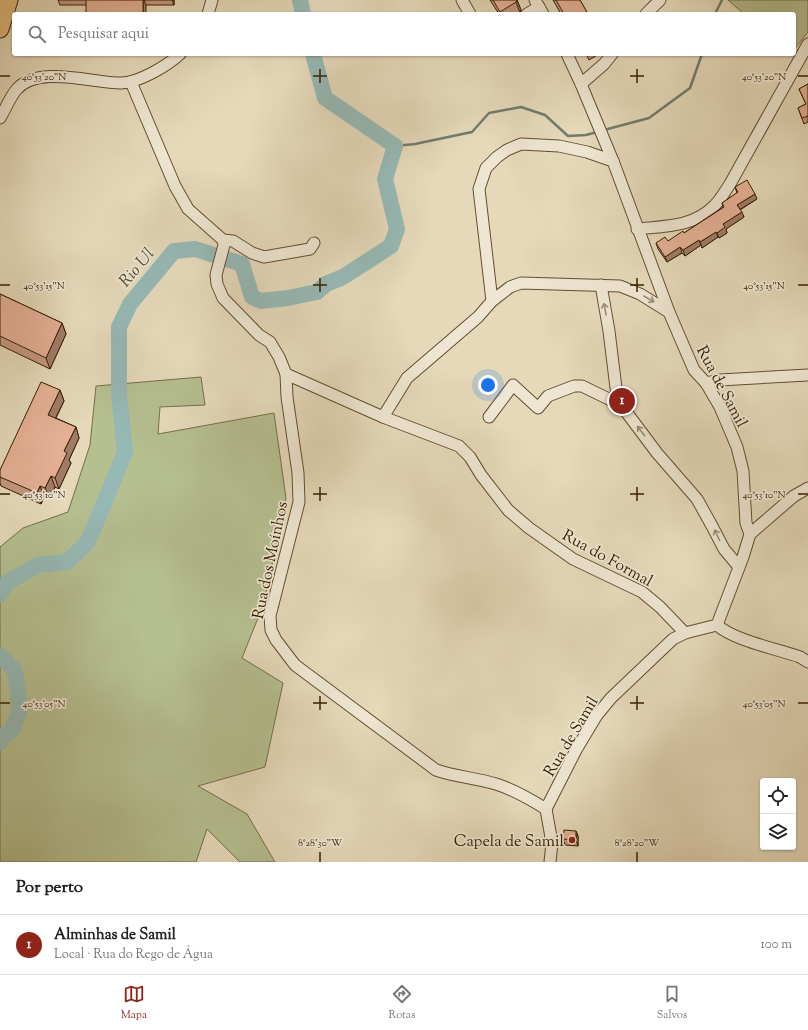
<!DOCTYPE html>
<html lang="pt">
<meta charset="utf-8">
<style>
body{margin:0;font-family:"Sorts Mill Goudy",serif;background:#f2f2f2;color:#222}
.controls{position:absolute;right:12px;bottom:12px;display:grid;overflow:hidden;border-radius:4px;box-shadow:0 1px 3px #0004}
.controls button{width:36px;height:36px;display:grid;place-items:center;padding:0;border:0;border-bottom:1px solid #e0e0e0;background:#fff;color:#222;font:20px sans-serif}
.you{position:absolute;left:488px;top:385px;width:14px;height:14px;margin:-10px;border:3px solid #fff;border-radius:50%;background:#1a73e8;box-shadow:0 0 0 6px #1a73e833}
.badge{display:grid;place-items:center;width:26px;height:26px;border-radius:50%;background:#8f2418;color:#fff;font-size:13px;font-weight:700}
.pin{position:absolute;translate:-50% -50%;border:2px solid #fff;box-shadow:0 1px 4px #0006}
.list{margin:0;padding:0;list-style:none}
h2{display:flex;justify-content:space-between;align-items:center;height:52px;margin:0;padding:0 16px;font-size:17px}
h2 small{font-size:13px;font-weight:400;color:#767676}
.list li{display:grid;grid-template-columns:26px 1fr auto;gap:12px;align-items:center;box-sizing:border-box;height:60px;padding:0 16px;border-top:1px solid #e0e0e0}
.list b{display:block;font-size:15px;white-space:nowrap}
.list p{margin:0;font-size:13px;white-space:nowrap;color:#767676}
.list em{font-size:13px;font-style:normal;color:#767676}
.icon{flex:none;width:22px;height:22px;fill:none;stroke:currentColor;stroke-width:2;stroke-linecap:round;stroke-linejoin:round}
.map{position:relative;flex:none;width:808px;height:862px;overflow:hidden}
.search{position:absolute;background:#fff;box-shadow:0 1px 3px #0004;left:12px;right:12px;top:12px;height:44px;display:flex;align-items:center;gap:10px;box-sizing:border-box;padding:0 14px;border-radius:4px;color:#767676;font-size:15px}
.sheet{height:112px;background:#fff}
nav{display:flex;justify-content:space-around;align-items:center;box-sizing:border-box;height:56px;border-top:1px solid #e0e0e0;background:#fff;font-size:11px;color:#767676}
nav a{display:grid;justify-items:center;gap:2px}
nav .on{color:#8f2418}
.map>svg:first-child{display:block}
.green{fill:#b5bf90;stroke:#766f48}
.lines{fill:none;stroke-linecap:round;stroke-linejoin:round}
.stream{stroke:#707b6d;stroke-width:2.5}
.river{stroke:#96b9b5;stroke-width:16}
.minor-casing{stroke:#624e2f;stroke-width:13}
.highway-casing{stroke:#361f01;stroke-width:19}
.minor{stroke:#eee6d2;stroke-width:11}
.highway{stroke:#e2bc7d;stroke-width:17}
.wall{fill:#c4977f;stroke:#361f01}
.shaded-wall{fill:#a07b68;stroke:#361f01}
.building{fill:#e4b094;stroke:#361f01}
.oneway{stroke:#9b8c74}
.ticks{fill:none;stroke:#361f01;stroke-width:1.5}
.poi-dot{fill:#8f2418;stroke:#eee6d2;stroke-width:1.5}
.labels{text-anchor:middle;stroke-width:3.5;stroke-linejoin:round;paint-order:stroke}
.street-label{font-size:16px;fill:#361f01;stroke:#eee6d2}
.poi-label{font-size:16px;fill:#361f01;stroke:#eee6d2;text-anchor:end}
.water-label{font-size:17px;font-style:italic;fill:#534d37;stroke:#eee6d2}
.ticks-label{font-size:10px;text-anchor:middle;fill:#361f01;stroke:#eee6d2;stroke-width:3.5;stroke-linejoin:round;paint-order:stroke}
</style>
<div class="map">
<svg width="808" height="862" viewBox="0 0 808 862">
<rect width="100%" height="100%" fill="#e5d9ba"/>
<filter id="stains"><feTurbulence type="fractalNoise" baseFrequency=".005" numOctaves="4"/><feColorMatrix values="0 0 0 0 .2 0 0 0 0 .09 0 0 0 0 .02 0 0 0 .5 -.17"/></filter>
<radialGradient id="worn" r=".72"><stop offset=".6" stop-color="#630" stop-opacity="0"/><stop offset="1" stop-color="#630" stop-opacity=".3"/></radialGradient>
<g class="green">
<polygon points="728,0 808,0 808,32 794,50 794,14 744,14"/>
<polygon points="201,377 205,405 160,407 158,434 274,413 286,498 264,603 242,658 283,683 265,767 198,786 247,814 275,862 240,862 207,829 196,862 0,862 0,547 23,528 68,512 90,445 96,386"/>
</g>
<g class="lines">
<g class="stream">
<polyline points="715,14 722,0"/>
<polyline points="604,130 649,118 690,88 702,54"/>
<polyline points="395,146 415,144 472,132 489,113 521,107 545,115 568,136 586,135 597,132"/>
</g>
<g class="river">
<polyline points="300,0 303,14"/>
<polyline points="0,594 8,582 38,565 67,562 88,542 125,452 119,394 119,327 130,304 174,251 195,249 242,264 252,297 261,301 288,298 317,292 326,284 343,277 391,246 397,229 385,179 395,146 325,98 313,54"/>
<polyline points="0,655 15,671 20,709 12,730 2,738 0,742"/>
</g>
<g class="minor-casing">
<g id="minor">
<polyline points="462,0 470,14"/>
<polyline points="535,0 543,14"/>
<polyline points="208,14 212,0"/>
<polyline points="527,14 539,7"/>
<polyline points="646,14 660,0"/>
<path d="M 131,82 L 175,186 L 188,209 L 223,240 L 224,245 L 216,275 L 217,284 L 223,298 L 259,335 L 270,342 L 279,357 L 286,374 L 287,397 L 298,473 L 299,502 L 270,616 L 271,630 L 276,640 L 295,665 L 436,770 C 456,777 477,778 496,784 C 515,790 530,799 546,809"/>
<polyline points="581,84 604,64 612,54"/>
<path d="M 0,118 C 5,110 11,95 17,89 C 39,65 92,83 121,83 C 138,83 167,66 180,54"/>
<polyline points="613,161 587,152 559,146 521,144 507,150 497,157 486,168 479,189 492,301 510,287 521,283 620,286 640,294 669,312"/>
<path d="M 637,229 C 666,226 694,227 715,205 C 721,199 725,191 730,184 L 808,44"/>
<polyline points="223,240 233,241 252,253 264,257 310,249 314,243"/>
<polyline points="601,285 609,331 617,396 621,405 657,453 697,499 712,526 724,549 739,567"/>
<polyline points="286,374 383,417 407,378 478,317 492,301"/>
<polyline points="706,383 720,380 808,375"/>
<polyline points="383,417 459,446 470,457 481,475 508,510 529,528 573,559 642,592 660,607 685,633"/>
<polyline points="489,417 513,385 538,408 548,396 574,386 582,386 621,405"/>
<polyline points="750,534 794,496 808,488"/>
<path d="M 717,625 C 733,640 777,649 800,657 L 808,662"/>
<polyline points="550,862 552,843 546,809 576,750 597,715 611,698 673,639 685,633 717,625 743,557 750,534 746,523 743,471 737,447 720,407 706,383 694,370 669,312 613,161 581,84 567,54"/>
</g>
</g>
<g class="highway-casing">
<polyline id="highway" points="0,29 9,0"/>
</g>
<use href="#minor" class="minor"/>
<use href="#highway" class="highway"/>
</g>
<g class="wall">
<polygon points="58,0 174,0 174,5 60,5"/>
<polygon points="490,0 517,0 521,10 520,13 519,14 499,14"/>
<polygon points="553,0 580,0 588,14 561,14"/>
<polygon points="586,54 599,54 589,60"/>
<polygon points="808,84 808,122 804,124 798,108 806,104 799,89"/>
<polygon points="735,187 757,199 740,210 744,217 726,229 727,233 719,238 718,237 702,248 701,245 685,256 682,253 667,262 658,249 656,243 668,241 684,233 723,207 722,203 737,193"/>
<polygon points="0,294 62,323 66,334 50,369 0,345"/>
<polygon points="60,390 64,401 56,418 76,427 79,438 69,460 71,463 59,489 55,487 49,499 44,497 41,504 1,486 0,483 0,470"/>
<polygon points="576,831 578,836 578,846 565,845 563,839"/>
</g>
<g class="shaded-wall">
<polygon points="143,0 144,0 146,5 146,14 143,14"/>
<polygon points="172,0 174,0 174,5"/>
<polygon points="517,0 521,10 520,13 516,2"/>
<polygon points="755,194 757,199 739,210 737,205"/>
<polygon points="742,212 744,217 726,229 727,233 719,238 717,233 723,224"/>
<polygon points="716,232 718,237 702,248 700,242"/>
<polygon points="699,240 701,245 685,256 683,250"/>
<polygon points="680,247 682,253 667,262 665,257"/>
<polygon points="62,323 66,334 50,369 46,358"/>
<polygon points="60,390 64,401 52,425 48,415"/>
<polygon points="76,427 79,438 69,460 71,463 59,489 55,478 64,451"/>
<polygon points="51,476 55,487 49,499 45,488"/>
<polygon points="40,486 44,497 41,504 37,493"/>
<polygon points="576,831 578,836 578,846 576,840"/>
</g>
<g class="building">
<rect x="86" y="0" width="57" height="14"/>
<polygon points="493,0 517,0 516,2 500,12"/>
<polygon points="556,0 580,0 588,14 564,14"/>
<polygon points="808,84 808,116 802,118 798,108 806,104 799,89"/>
<polygon points="747,180 755,194 737,205 742,212 723,224 725,227 717,233 716,232 700,242 699,240 683,250 680,247 665,257 656,243 665,237 668,241 683,231 684,233 724,207 722,203 738,192 735,187"/>
<polygon points="0,294 62,323 46,358 0,336"/>
<polygon points="41,382 60,390 48,415 76,427 64,451 67,453 55,478 51,476 45,488 40,486 37,493 0,477 0,470"/>
<polygon points="564,830 576,831 576,840 563,839"/>
</g>
<defs><path id="oneway-shaft" d="M-6 0H5M1.5-3L5.5 0L1.5 3" fill="none" stroke-width="1.6" stroke-linecap="round" stroke-linejoin="round"/></defs>
<g class="oneway">
<use href="#oneway-shaft" transform="translate(649 299) rotate(30)"/>
<use href="#oneway-shaft" transform="translate(605 309) rotate(-101)"/>
<use href="#oneway-shaft" transform="translate(641 431) rotate(-127)"/>
<use href="#oneway-shaft" transform="translate(717 535) rotate(-115)"/>
</g>
<path class="ticks" d="M 320,69 L 320,83M 637,69 L 637,83M 0,76 L 10,76M 313,76 L 327,76M 630,76 L 644,76M 798,76 L 808,76M 320,278 L 320,292M 637,278 L 637,292M 0,285 L 10,285M 313,285 L 327,285M 630,285 L 644,285M 798,285 L 808,285M 320,487 L 320,501M 637,487 L 637,501M 0,494 L 10,494M 313,494 L 327,494M 630,494 L 644,494M 798,494 L 808,494M 320,696 L 320,710M 637,696 L 637,710M 0,703 L 10,703M 313,703 L 327,703M 630,703 L 644,703M 798,703 L 808,703M 320,852 L 320,862M 637,852 L 637,862"/>
<circle class="poi-dot" cx="572" cy="840" r="4"/>
<g class="labels">
<g class="street-label">
<text transform="translate(723 386) rotate(62)" y="6">Rua de Samil</text>
<text transform="translate(608 557) rotate(29)" y="6">Rua do Formal</text>
<text transform="translate(269 560) rotate(-78)" y="6">Rua dos Moínhos</text>
<text transform="translate(570 736) rotate(-59)" y="6">Rua de Samil</text>
</g>
<g class="poi-label">
<text x="564" y="846">Capela de Samil</text>
</g>
<g class="water-label">
<text transform="translate(136 267) rotate(-50)" y="6">Rio Ul</text>
</g>
</g>
<g class="ticks-label">
<text x="44" y="80">40°53'20"N</text>
<text x="764" y="80">40°53'20"N</text>
<text x="44" y="289">40°53'15"N</text>
<text x="764" y="289">40°53'15"N</text>
<text x="44" y="498">40°53'10"N</text>
<text x="764" y="498">40°53'10"N</text>
<text x="44" y="707">40°53'05"N</text>
<text x="764" y="707">40°53'05"N</text>
<text x="320" y="846">8°28'30"W</text>
<text x="637" y="846">8°28'20"W</text>
</g>
<rect width="100%" height="100%" filter="url(#stains)"/>
<rect width="100%" height="100%" fill="url(#worn)"/>
</svg>
<div class="controls">
<button><svg class="icon" aria-label="locate" viewBox="0 0 24 24"><circle cx="12" cy="12" r="6"/><path d="M12 2v4M12 18v4M2 12h4M18 12h4"/></svg></button>
<button><svg class="icon" aria-label="layers" viewBox="0 0 24 24"><path d="M12 4l9 5-9 5-9-5zM3 14l9 5 9-5"/></svg></button>
</div>
<div class="you"></div>
<div class="pin badge" style="left:622px;top:401px">1</div>
<div class="search"><svg class="icon" aria-label="search" viewBox="0 0 24 24"><circle cx="10" cy="10" r="6"/><path d="M15 15l6 6"/></svg>Pesquisar aqui</div>
</div>
<section class="sheet">
<h2>Por perto<small></small></h2>
<ul class="list">
<li><span class="badge">1</span><div><b>Alminhas de Samil</b><p>Local · Rua do Rego de Água</p></div><em>100 m</em></li>
</ul>
</section>
<nav>
<a class="on"><svg class="icon" aria-label="map" viewBox="0 0 24 24"><path d="M3 6l6-2 6 2 6-2v14l-6 2-6-2-6 2zM9 4v14M15 6v14"/></svg>Mapa</a>
<a><svg class="icon" aria-label="directions" viewBox="0 0 24 24"><path d="M12 3l9 9-9 9-9-9zM9 14v-3h6M13 9l2 2-2 2"/></svg>Rotas</a>
<a><svg class="icon" aria-label="saved" viewBox="0 0 24 24"><path d="M7 4h10v16l-5-4-5 4z"/></svg>Salvos</a>
</nav>
